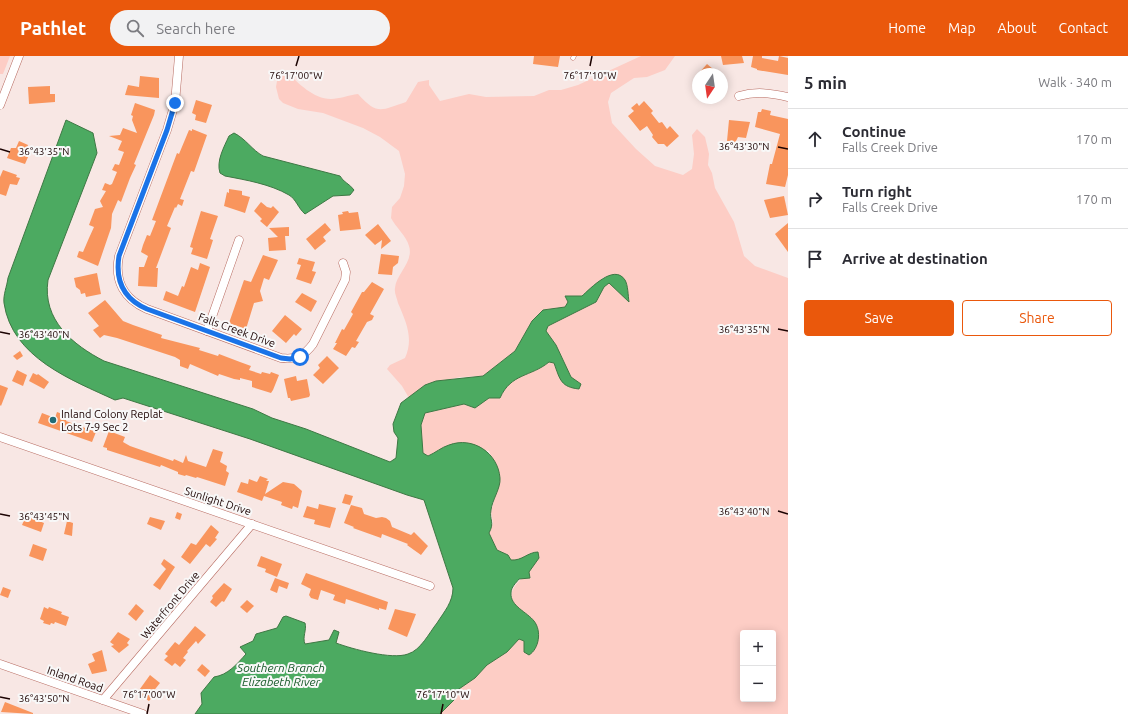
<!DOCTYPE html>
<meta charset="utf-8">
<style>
body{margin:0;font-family:Ubuntu,sans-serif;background:#f2f2f3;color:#2b2b33}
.controls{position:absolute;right:12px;bottom:12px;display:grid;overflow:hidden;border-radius:4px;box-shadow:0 2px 10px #0003}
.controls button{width:36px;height:36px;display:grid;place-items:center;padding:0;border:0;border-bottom:1px solid #e1e1e2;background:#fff;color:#2b2b33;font:20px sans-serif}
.compass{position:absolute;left:692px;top:12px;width:36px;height:36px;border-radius:50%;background:#fff;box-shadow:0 2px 10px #0003;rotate:193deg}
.stop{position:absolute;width:12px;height:12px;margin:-9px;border:3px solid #1a73e8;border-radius:50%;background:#fff}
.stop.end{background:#1a73e8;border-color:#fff;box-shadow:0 1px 4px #0008}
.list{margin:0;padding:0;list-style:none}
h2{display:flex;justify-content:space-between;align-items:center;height:52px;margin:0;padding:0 16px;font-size:17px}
h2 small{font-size:13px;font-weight:400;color:#7c7c81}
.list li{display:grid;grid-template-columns:26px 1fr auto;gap:12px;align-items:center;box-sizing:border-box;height:60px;padding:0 16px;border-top:1px solid #e1e1e2}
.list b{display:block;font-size:15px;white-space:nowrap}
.list p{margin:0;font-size:13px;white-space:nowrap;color:#7c7c81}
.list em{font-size:13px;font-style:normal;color:#7c7c81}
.actions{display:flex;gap:8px;padding:12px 16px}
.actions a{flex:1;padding:9px 0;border:1px solid #ea580c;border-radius:4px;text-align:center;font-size:14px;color:#ea580c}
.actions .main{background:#ea580c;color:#fff}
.icon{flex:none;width:22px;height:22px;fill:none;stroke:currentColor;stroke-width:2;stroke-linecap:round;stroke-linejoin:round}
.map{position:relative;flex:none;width:788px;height:658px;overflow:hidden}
header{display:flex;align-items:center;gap:24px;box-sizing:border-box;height:56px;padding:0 20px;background:#ea580c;color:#fff}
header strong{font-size:19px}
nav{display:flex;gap:22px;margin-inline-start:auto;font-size:14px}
.search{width:280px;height:36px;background:#f2f2f3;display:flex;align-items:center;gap:10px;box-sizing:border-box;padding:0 14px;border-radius:22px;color:#7c7c81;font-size:15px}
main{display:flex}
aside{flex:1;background:#fff}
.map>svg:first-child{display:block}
.green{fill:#fdcdc5;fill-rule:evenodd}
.water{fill:#4caa61;stroke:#3e7844}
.building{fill:#f9955d}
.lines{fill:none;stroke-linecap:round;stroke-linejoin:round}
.service-casing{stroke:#b86c62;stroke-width:5}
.minor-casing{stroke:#b86c62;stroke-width:9}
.service{stroke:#fff;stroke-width:4}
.minor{stroke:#fff;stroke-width:8}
.route{stroke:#1a73e8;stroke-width:5}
.ticks{fill:none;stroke:#1c0302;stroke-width:1.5}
.poi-dot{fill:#226c76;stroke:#f8f8f8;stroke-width:1.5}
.labels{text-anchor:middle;stroke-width:4;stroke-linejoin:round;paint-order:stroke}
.street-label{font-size:11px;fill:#1c0302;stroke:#f8f8f8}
.poi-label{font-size:11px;fill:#1c0302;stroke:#f8f8f8;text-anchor:start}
.water-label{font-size:12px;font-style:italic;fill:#175929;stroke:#f8f8f8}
.ticks-label{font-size:10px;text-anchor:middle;fill:#1c0302;stroke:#f8f8f8;stroke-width:4;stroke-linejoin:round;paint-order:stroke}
</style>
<header>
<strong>Pathlet</strong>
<div class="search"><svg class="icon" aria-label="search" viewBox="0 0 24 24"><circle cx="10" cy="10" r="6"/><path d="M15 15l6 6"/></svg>Search here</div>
<nav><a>Home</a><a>Map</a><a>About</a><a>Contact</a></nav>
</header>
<main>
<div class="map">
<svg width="788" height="658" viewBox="0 0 788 658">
<rect width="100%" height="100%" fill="#f8e7e4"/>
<g class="green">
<polygon points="0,0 10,0 3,18 0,18"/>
<path d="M 641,0 L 675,0 L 665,14 L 647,21 L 634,22 L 611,37 L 608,46 L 612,67 L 636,93 L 655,110 L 683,119 L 692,113 L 694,98 L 692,79 L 697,73 L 705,81 L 709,98 L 708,109 L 712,117 L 715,132 L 734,166 L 744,200 L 755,210 L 788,222 L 788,658 L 440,658 L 454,644 L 456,635 L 475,622 L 487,609 L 507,596 L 519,583 L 524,585 L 530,560 C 503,547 508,531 529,517 L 533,496 L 517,505 L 511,504 L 508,499 L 497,494 L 489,477 L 493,467 L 491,456 L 500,422 L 489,395 L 449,389 L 428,400 L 423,398 L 421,369 L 425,357 L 464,348 L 475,352 L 489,342 L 500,342 C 511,317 531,321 549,306 L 554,307 L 558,318 L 581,328 L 571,321 L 556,289 L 546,275 L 548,270 L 596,246 L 604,231 L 609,227 L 621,240 L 604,221 L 582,240 L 565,241 L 568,246 L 565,251 L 543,254 L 532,265 L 515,295 L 483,320 L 460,321 L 425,329 L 409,342 L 402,330 L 387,313 L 390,309 L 405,302 C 414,282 406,266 398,247 C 397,242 394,237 395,232 C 396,218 414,206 409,190 C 406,179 396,172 391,162 L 392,151 L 400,142 L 404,130 L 405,118 L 399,95 L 380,81 L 363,72 L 323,57 L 298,53 L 283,47 L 279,43 L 276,31 L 278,19 L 286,16 C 299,27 313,43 331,43 C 339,43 349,39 358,38 C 378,60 381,54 406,46 L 418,26 L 429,24 L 429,29 L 440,45 L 469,38 L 486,41 L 534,40 L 549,34 L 561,34 L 578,29 ZM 743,577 L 773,577 L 773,643 L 743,643 Z"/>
</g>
<g class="water">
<path d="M 66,64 L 93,77 L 97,97 L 48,224 C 42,264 73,289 104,305 L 253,353 L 272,362 L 306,373 L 390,406 L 396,402 L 398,382 L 394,376 L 393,368 L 401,347 L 425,329 L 436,325 L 483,320 L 515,295 L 532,265 L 543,254 L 565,251 L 568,246 L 565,240 L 582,240 C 590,233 614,207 625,224 C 628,229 628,239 629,246 L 609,227 L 604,231 L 596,246 L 548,270 L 546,275 L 556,289 L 571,321 L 581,328 L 579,333 C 561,331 560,324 554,307 L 549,306 C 531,321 511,317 500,342 L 489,342 L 475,352 L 464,348 L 425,357 L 421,369 L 423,397 L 428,400 C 435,397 442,391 449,389 C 473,380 498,397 500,422 C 501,432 492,444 491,454 C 489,464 495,466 489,477 L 497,494 L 508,499 L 511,504 C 522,505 528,496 538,496 L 539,502 L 529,516 L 530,522 L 519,523 C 516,527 511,531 511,537 C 510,550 527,556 534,565 C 542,575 539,593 529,599 L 524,596 L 524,585 L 519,583 L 507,596 L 487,609 L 475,622 L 456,635 L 454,644 L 440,658 L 195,658 L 202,648 L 201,637 L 214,621 C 228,619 237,608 246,598 L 240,591 L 253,585 L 256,578 L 277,572 L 283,561 L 286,560 L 305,567 C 307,574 302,581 305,588 L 329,584 L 334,574 L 339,576 L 336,587 C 352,593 392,604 408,598 C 421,594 429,577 437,567 C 444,556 453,546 453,532 L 424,444 L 407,439 L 250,383 L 123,342 L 115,344 C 72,324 12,302 4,247 C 3,239 7,230 8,222 Z"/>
<path d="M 234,77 C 246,83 252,94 263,100 L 340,120 C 343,126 350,128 354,134 L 350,139 L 333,140 L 305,158 C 298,152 296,143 289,139 C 270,128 246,124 225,120 L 220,117 C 216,105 224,91 229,80 Z"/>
</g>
<g class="building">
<polygon points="534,0 560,0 558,11 533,8"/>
<polygon points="721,0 742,0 744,7 723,9"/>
<polygon points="753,0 762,0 762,2 778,5 779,0 788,2 788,19 757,14 757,13 751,11"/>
<polygon points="707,8 719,18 698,18"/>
<polygon points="140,20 159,22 159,42 125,39 128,29 139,31"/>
<polygon points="50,30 50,38 55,38 55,46 29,48 28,31"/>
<polygon points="196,44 212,49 206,67 195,64 196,59 192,57"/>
<polygon points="644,45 653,55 651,57 659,67 662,66 667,73 670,70 679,80 667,91 664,88 658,88 652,81 653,79 647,70 640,75 628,60 634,55 631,52 637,47 639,50"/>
<polygon points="135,47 155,54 154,59 134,108 136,109 130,122 121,146 118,144 112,158 111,172 98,210 77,201 79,195 83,196 89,182 94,171 89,169 95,153 103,151 100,145 106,135 102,134 105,127 110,129 112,128 117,116 112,114 115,108 119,109 124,96 118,94 122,85 109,80 120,79 123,72 137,77 132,64 133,60 131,59"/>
<polygon points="762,53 771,55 770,59 788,63 788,119 785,131 766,128 770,108 772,108 780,78 755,71 758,56 761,56"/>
<polygon points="729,64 750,66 746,82 738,81 735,87 727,85"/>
<polygon points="192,73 207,79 194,116 191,115 180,143 184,144 182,150 178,148 176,152 175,151 167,170 171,172 156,212 158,212 157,231 138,230 139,211 144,211 148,200 141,196 143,189 147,179 150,180 156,165 152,164 177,97 179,98 189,74 192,75"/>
<polygon points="19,85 28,89 27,92 31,94 25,108 7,102 11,92 16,92"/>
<polygon points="3,114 17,119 16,121 20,122 17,129 10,128 6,140 0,138 0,121"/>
<polygon points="229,133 242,135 242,139 250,141 245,157 224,150 227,136 229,137"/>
<polygon points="784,140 788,159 770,162 764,144"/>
<polygon points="261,146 267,151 271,152 273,150 279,156 267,171 260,165 262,163 254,155"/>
<polygon points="201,155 218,160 210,183 213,184 207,203 191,198 193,192 190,191"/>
<polygon points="348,155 349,157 358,156 361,173 340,175 338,159 343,158 342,156"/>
<polygon points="325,167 331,174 323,181 326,185 315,194 306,183"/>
<polygon points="788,167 788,196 775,178"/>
<polygon points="378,168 391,185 381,193 382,184 375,189 365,179"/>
<polygon points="289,171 289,180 285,180 286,194 269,195 268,182 278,181 269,172"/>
<polygon points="381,198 399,200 398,207 393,211 392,219 378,218"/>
<polygon points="263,199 278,204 269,224 264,222 260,235 263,245 254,247 246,273 229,267 244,224 251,226"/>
<polygon points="299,202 315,206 312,215 316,216 311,228 296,223 301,209 297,208"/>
<polygon points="200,207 210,211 195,256 163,244 166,235 178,240 182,230 184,231 191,211 198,214"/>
<polygon points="97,217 101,238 86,241 85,237 81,238 80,234 76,231 74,222"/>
<polygon points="372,226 384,233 370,258 374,260 372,264 367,266 356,285 359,286 355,292 352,291 346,300 333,293 337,287 335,287 342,273 344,274 353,258 351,256 362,236 364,236"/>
<polygon points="302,237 317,245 311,256 295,246"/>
<polygon points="105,244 123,265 133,269 162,279 161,282 200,292 199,294 218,300 219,298 240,306 251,310 249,314 261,318 262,316 270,318 271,316 279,319 273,334 271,337 252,331 252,325 240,322 240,324 234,323 219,318 218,320 190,308 188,313 180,310 180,304 175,301 117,282 104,279 100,282 93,274 99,270 88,257"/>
<polygon points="285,259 302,273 296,280 294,278 286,287 272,275"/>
<polygon points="20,295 23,300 17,304 13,300"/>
<polygon points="327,300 339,312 323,328 313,319 320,312 318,309"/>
<polygon points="17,314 27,319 23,330 12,325"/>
<polygon points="33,317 37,319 38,318 49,326 44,333 29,325"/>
<polygon points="296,320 297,325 307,323 310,339 309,341 291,345 290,342 288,342 284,323"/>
<polygon points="0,329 8,332 1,350 0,349"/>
<polygon points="57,356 68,360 66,365 96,376 92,386 38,367 42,357 55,362"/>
<polygon points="109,375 125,381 123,386 130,390 173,405 174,403 183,407 186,399 188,405 206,411 213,393 223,396 220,406 227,410 226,415 229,417 225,430 197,421 196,422 186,419 185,420 178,418 178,416 161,409 160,411 107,394 107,392 103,391"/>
<polygon points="260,420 268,423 266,425 269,425 265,438 283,426 294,428 302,435 298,452 293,450 292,453 281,449 282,446 264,440 262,445 237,436 241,426 248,428 249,423 257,426"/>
<polygon points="345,438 353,440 350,449 342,447"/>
<polygon points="319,448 336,452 330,472 314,468 315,464 303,461 307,450 318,453"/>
<polygon points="351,449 362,452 364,458 376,462 382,461 386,462 390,465 392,471 411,479 414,476 428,490 421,499 407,489 408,488 382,478 381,482 353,472 354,471 344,467"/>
<polygon points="177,456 182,458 180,464 175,462"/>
<polygon points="26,460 44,467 41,476 22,469"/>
<polygon points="150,461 165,465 161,474 147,468"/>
<polygon points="67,465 73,467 72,480 64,478"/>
<polygon points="211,469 219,476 215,482 217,483 210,491 206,488 190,508 181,501 191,487 196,489"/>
<polygon points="33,488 47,493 43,505 29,500"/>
<polygon points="261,500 282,508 277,521 265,516 266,513 257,510"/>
<polygon points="164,503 175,511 160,534 153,529 166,513 161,508"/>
<polygon points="306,517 388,546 386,554 379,552 379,554 346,543 345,548 333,544 335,539 321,534 318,544 311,542 309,539 311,533 301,528"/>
<polygon points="275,522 289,527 287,533 279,530 277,537 270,534"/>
<polygon points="224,527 232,533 224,546 222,545 216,551 210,546 213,542 212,540"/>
<polygon points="3,531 11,534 8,542 0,539"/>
<polygon points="247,544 254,550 247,557 240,551"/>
<polygon points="136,548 144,555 136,565 128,558"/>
<polygon points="44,551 48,553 49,551 62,556 61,558 69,561 66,570 55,566 54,568 51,567 50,569 43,567 44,565 40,563"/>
<polygon points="395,553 416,558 407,581 388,573"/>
<polygon points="195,570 206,579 198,588 196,585 187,595 188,596 183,602 186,604 180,611 175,607 172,610 164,604 168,600 165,598 175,586 179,589"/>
<polygon points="118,576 130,583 127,587 129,589 119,597 111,590 114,589 110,586"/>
<polygon points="102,594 107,615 92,618 88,608 95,605 92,598"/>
<polygon points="202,608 210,615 205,621 197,614"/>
<polygon points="150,619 160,627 152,637 154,639 149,645 137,637"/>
<polygon points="5,646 33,657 33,658 1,656"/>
</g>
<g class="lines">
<g class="service-casing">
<polyline id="service" points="573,2 574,0"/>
</g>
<g class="minor-casing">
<g id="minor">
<path d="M 179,0 L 175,47 L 167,74 L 119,200 C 114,225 124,243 147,253 L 281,302 C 296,304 304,300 313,288 L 345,224 L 346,216 L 343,207"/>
<path d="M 739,40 C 756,35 770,37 788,41"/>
<polyline points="0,49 19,0"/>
<polyline points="207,275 239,184"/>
<polyline points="0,381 430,530"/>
<polyline points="0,608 143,658"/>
<polyline points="103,644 252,468"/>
</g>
</g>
<use href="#service" class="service"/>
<use href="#minor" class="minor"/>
</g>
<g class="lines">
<path class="route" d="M 175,47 L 167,74 L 119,200 C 115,225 124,243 147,253 L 281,302 L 290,303 L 300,301"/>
</g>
<path class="ticks" d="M 296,10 L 299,0M 590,10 L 592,0M 778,91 L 788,93M 0,93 L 10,96M 778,273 L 788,275M 0,276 L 10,278M 778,455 L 788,458M 0,458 L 10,460M 0,641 L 10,643M 147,658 L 149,648M 441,658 L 443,648"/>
<circle class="poi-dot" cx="53" cy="364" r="4"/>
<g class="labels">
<g class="street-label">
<text transform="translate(237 274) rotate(20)" y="4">Falls Creek Drive</text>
<text transform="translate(218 445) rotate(18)" y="4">Sunlight Drive</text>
<text transform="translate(170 549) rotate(-50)" y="4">Waterfront Drive</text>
<text transform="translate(75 623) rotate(19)" y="4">Inland Road</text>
</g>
<g class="poi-label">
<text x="61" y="362">Inland Colony Replat<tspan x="61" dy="13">Lots 7-9 Sec 2</tspan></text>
</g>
<g class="water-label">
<text x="281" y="616">Southern Branch<tspan x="281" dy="14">Elizabeth River</tspan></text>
</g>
</g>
<g class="ticks-label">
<text x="296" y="23">76°17'00"W</text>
<text x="590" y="23">76°17'10"W</text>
<text x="744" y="94">36°43'30"N</text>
<text x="44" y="99">36°43'35"N</text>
<text x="744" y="277">36°43'35"N</text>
<text x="44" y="282">36°43'40"N</text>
<text x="744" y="459">36°43'40"N</text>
<text x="44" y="464">36°43'45"N</text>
<text x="149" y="642">76°17'00"W</text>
<text x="443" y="642">76°17'10"W</text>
<text x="44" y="646">36°43'50"N</text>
</g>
</svg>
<div class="controls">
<button>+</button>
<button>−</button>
</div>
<svg class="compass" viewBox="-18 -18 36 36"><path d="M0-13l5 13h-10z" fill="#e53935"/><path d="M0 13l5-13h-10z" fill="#7c7c81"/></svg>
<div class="stop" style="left:300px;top:301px"></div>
<div class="stop end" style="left:175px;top:47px"></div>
</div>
<aside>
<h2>5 min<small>Walk · 340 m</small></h2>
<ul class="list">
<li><svg class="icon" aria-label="ahead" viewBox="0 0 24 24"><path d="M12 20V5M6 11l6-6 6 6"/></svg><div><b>Continue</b><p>Falls Creek Drive</p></div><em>170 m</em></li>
<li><svg class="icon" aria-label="right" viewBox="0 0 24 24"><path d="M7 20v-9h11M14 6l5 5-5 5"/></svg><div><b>Turn right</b><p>Falls Creek Drive</p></div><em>170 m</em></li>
<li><svg class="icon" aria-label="arrive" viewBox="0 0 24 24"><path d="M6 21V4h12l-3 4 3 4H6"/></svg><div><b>Arrive at destination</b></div></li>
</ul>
<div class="actions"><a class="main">Save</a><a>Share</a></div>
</aside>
</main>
